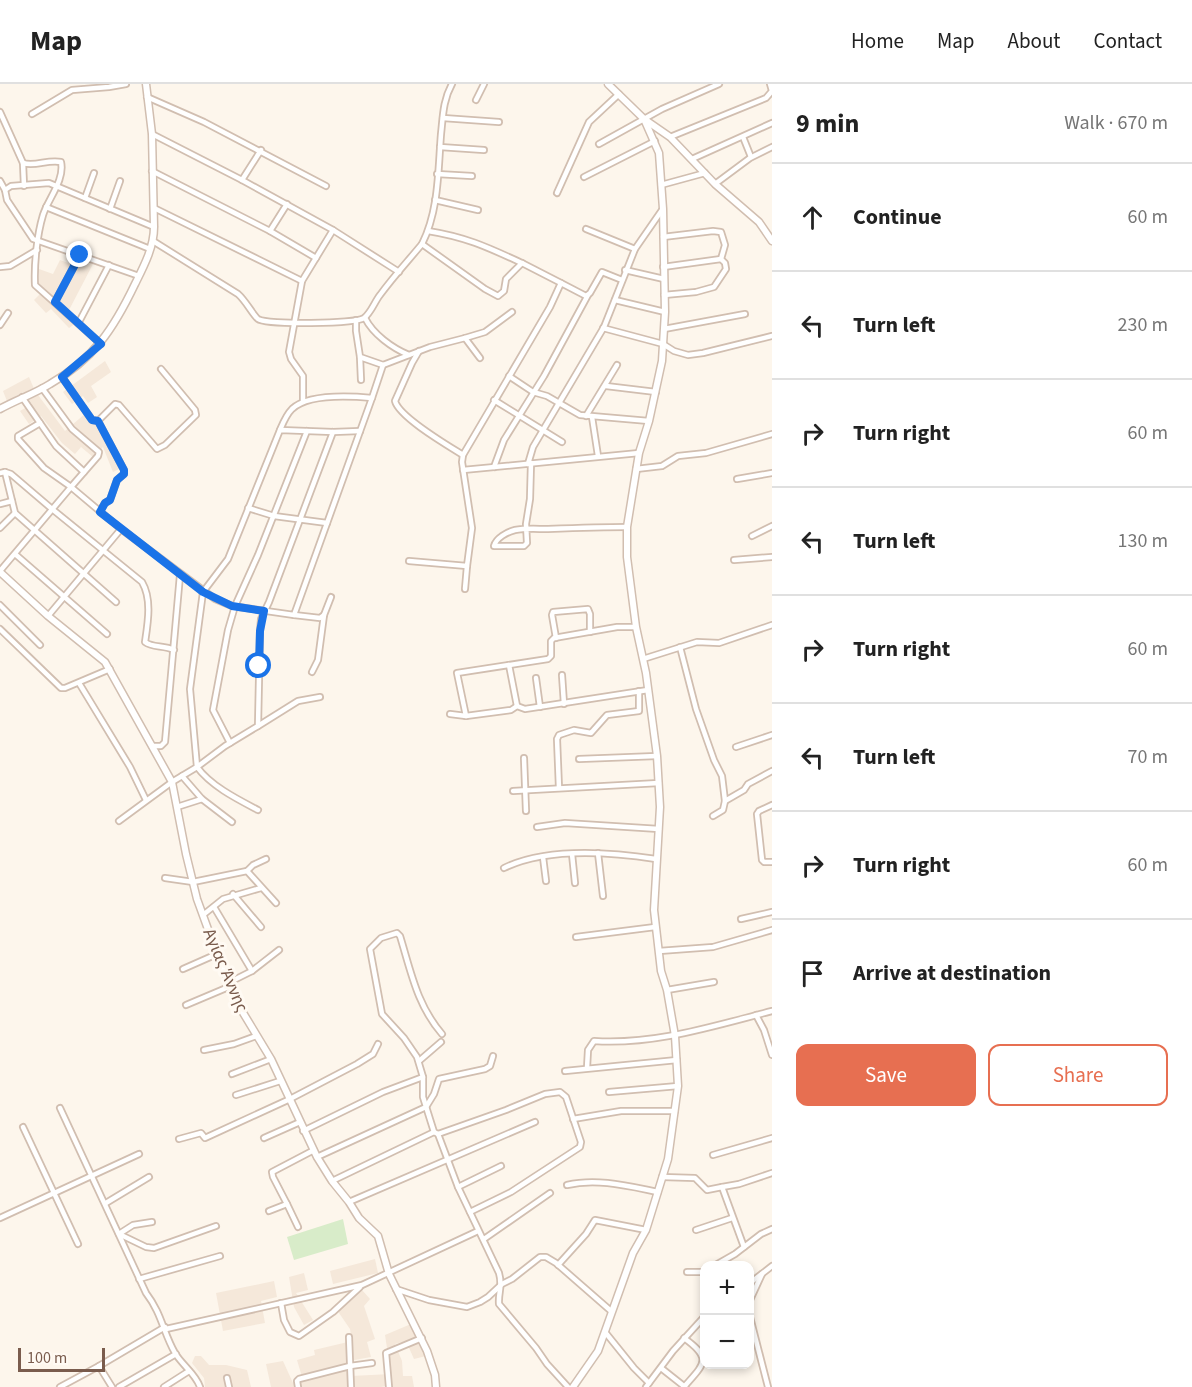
<!DOCTYPE html>
<meta charset="utf-8">
<style>
body{margin:0;font-family:"Source Sans 3",sans-serif;background:#f6f6f6;color:#222}
.controls{position:absolute;right:18px;bottom:18px;display:grid;overflow:hidden;border-radius:12px;box-shadow:0 3px 9px #0003}
.controls button{width:54px;height:54px;display:grid;place-items:center;padding:0;border:0;border-bottom:2px solid #e0e0e0;background:#fff;color:#222;font:30px sans-serif}
.scale{position:absolute;left:18px;bottom:15px;width:87px;box-sizing:border-box;padding-left:6px;border:3px solid #7a5c4d;border-top:0;font-size:16px;line-height:21px;white-space:nowrap;color:#7a5c4d;-webkit-text-stroke:4px #fffaf3;paint-order:stroke}
.stop{position:absolute;width:18px;height:18px;margin:-14px;border:4px solid #1a73e8;border-radius:50%;background:#fff}
.stop.end{background:#1a73e8;border-color:#fff;box-shadow:0 2px 6px #0008}
.list{margin:0;padding:0;list-style:none}
h2{display:flex;justify-content:space-between;align-items:center;height:78px;margin:0;padding:0 24px;font-size:26px}
h2 small{font-size:20px;font-weight:400;color:#767676}
.list li{display:grid;grid-template-columns:39px 1fr auto;gap:18px;align-items:center;box-sizing:border-box;height:108px;padding:0 24px;border-top:2px solid #e0e0e0}
.list b{display:block;font-size:22px;white-space:nowrap}
.list em{font-size:20px;font-style:normal;color:#767676}
.actions{display:flex;gap:12px;padding:18px 24px}
.actions a{flex:1;padding:14px 0;border:2px solid #e76f51;border-radius:12px;text-align:center;font-size:21px;color:#e76f51}
.actions .main{background:#e76f51;color:#fff}
.icon{flex:none;width:33px;height:33px;fill:none;stroke:currentColor;stroke-width:2;stroke-linecap:round;stroke-linejoin:round}
.map{position:relative;flex:none;width:772px;height:1303px;overflow:hidden}
header{display:flex;align-items:center;gap:36px;box-sizing:border-box;height:84px;padding:0 30px;background:#fff;border-bottom:2px solid #e0e0e0}
header strong{font-size:28px}
nav{display:flex;gap:33px;margin-inline-start:auto;font-size:21px}
main{display:flex}
aside{flex:1;background:#fff}
.map>svg:first-child{display:block}
.residential{fill:#f5e8da}
.green{fill:#d8ecc9}
.lines{fill:none;stroke-linecap:round;stroke-linejoin:round}
.minor-casing{stroke:#d1beb0;stroke-width:8}
.tertiary-casing{stroke:#d1beb0;stroke-width:9}
.minor{stroke:#fff;stroke-width:4.5}
.tertiary{stroke:#fff;stroke-width:6}
.route{stroke:#1a73e8;stroke-width:8}
.labels{text-anchor:middle;stroke-width:6;stroke-linejoin:round;paint-order:stroke}
.street-label{font-size:18px;fill:#7a5c4d;stroke:#fffaf3}
</style>
<header>
<strong>Map</strong>
<nav><a>Home</a><a>Map</a><a>About</a><a>Contact</a></nav>
</header>
<main>
<div class="map">
<svg width="772" height="1303" viewBox="0 0 772 1303">
<rect width="100%" height="100%" fill="#fdf6ec"/>
<g class="residential">
<polygon points="82,174 94,178 68,228 76,239 69,244 51,225 46,229 34,216 45,205 39,199 39,185 53,190 60,176 76,182"/>
<polygon points="105,277 111,288 91,302 97,313 88,319 83,312 72,320 63,308"/>
<polygon points="29,293 35,307 65,347 86,329 92,338 99,340 121,384 113,388 103,363 93,373 81,363 75,370 62,359 41,332 29,340 20,327 32,320 23,308 7,317 3,307"/>
<polygon points="375,1175 378,1189 333,1200 330,1187"/>
<polygon points="304,1189 308,1206 296,1209 313,1236 304,1241 294,1223 289,1193"/>
<polygon points="274,1197 277,1213 261,1217 265,1239 223,1247 216,1209"/>
<polygon points="362,1206 370,1215 364,1222 375,1255 367,1258 371,1273 349,1277 351,1292 391,1290 385,1251 411,1240 426,1272 414,1275 406,1257 395,1260 402,1277 403,1292 412,1292 414,1303 393,1303 392,1301 381,1303 271,1303 266,1280 283,1277 293,1299 302,1293 297,1276 315,1271 314,1266 352,1257 350,1245 337,1226"/>
<polygon points="195,1272 201,1272 209,1281 226,1281 247,1286 251,1303 205,1303 204,1294 192,1279"/>
</g>
<polygon class="green" points="343,1135 348,1160 294,1176 287,1153"/>
<g class="lines">
<g class="minor-casing">
<g id="minor">
<polyline points="147,13 204,38 326,102"/>
<polyline points="476,16 484,0"/>
<path d="M 0,28 L 23,79 C 35,83 48,75 61,78 C 65,96 48,115 43,131 C 37,151 34,180 35,201 L 101,260"/>
<polyline points="32,30 72,6 109,3 126,0"/>
<polyline points="443,34 499,38"/>
<polyline points="152,50 242,96 333,146 302,197 289,268 291,275 303,292 303,317"/>
<polyline points="670,53 766,14 772,7 770,0"/>
<polyline points="743,53 751,73"/>
<polyline points="599,60 662,25 719,0"/>
<polyline points="440,63 484,66"/>
<polyline points="692,75 772,39"/>
<polyline points="23,79 24,102"/>
<polyline points="152,87 270,147 316,174"/>
<polyline points="437,90 472,92"/>
<polyline points="584,93 655,57"/>
<polyline points="242,96 261,66"/>
<polyline points="0,97 5,106"/>
<polyline points="715,100 750,74 772,63"/>
<polyline points="661,101 705,89"/>
<polyline points="557,109 589,38 619,10"/>
<polyline points="85,114 94,89"/>
<polyline points="435,116 478,126"/>
<polyline points="46,123 150,165"/>
<polyline points="154,124 302,197"/>
<polyline points="110,125 120,97"/>
<polyline points="586,145 635,165"/>
<polyline points="333,146 399,188"/>
<polyline points="270,147 287,120"/>
<path d="M 428,147 C 466,153 487,163 522,179"/>
<polyline points="663,153 713,147 721,148 725,161 721,175 725,179 726,185 714,203 696,208 664,211"/>
<path d="M 153,157 L 238,210 C 246,217 253,231 258,235 C 266,241 356,240 364,234 C 371,229 375,217 380,211 C 393,193 408,177 422,160 C 439,126 438,87 441,50 C 443,32 443,16 452,0"/>
<polyline points="422,160 485,205 498,212 504,207 506,195 522,179 561,199"/>
<polyline points="0,183 10,182 37,166"/>
<polyline points="663,183 721,175"/>
<polyline points="625,186 664,195"/>
<polyline points="139,192 33,155 7,116 5,106 11,102 49,99 154,143"/>
<polyline points="615,216 665,228"/>
<polyline points="55,218 80,171"/>
<path d="M 365,234 C 373,250 392,264 409,271"/>
<polyline points="356,236 356,247 360,273 383,281 430,263 465,254 480,274"/>
<polyline points="79,238 109,181"/>
<polyline points="0,241 8,229"/>
<polyline points="603,244 663,260 674,267 688,271 703,269 772,252"/>
<polyline points="664,245 745,230"/>
<polyline points="465,254 485,248 512,228"/>
<path d="M 419,267 L 412,279 L 395,317 C 399,333 447,361 463,371"/>
<polyline points="360,273 361,296"/>
<polyline points="509,292 533,308 547,312 580,331 649,337"/>
<polyline points="62,293 92,336 98,337 115,320 119,321 157,365 165,361 196,331 195,326 161,285"/>
<polyline points="606,302 656,308"/>
<polyline points="22,313 56,362 84,388"/>
<polyline points="494,316 562,358"/>
<polyline points="586,332 617,281"/>
<polyline points="592,333 598,372"/>
<polyline points="98,337 124,386 124,390 117,396 110,416 105,419 100,427"/>
<polyline points="40,339 18,352 18,355 44,384 71,403 98,372 99,368 72,345 42,304"/>
<path d="M 280,346 C 283,339 286,331 292,325 C 308,310 350,312 372,314 L 383,281"/>
<path d="M 531,379 L 530,415 L 526,440 L 527,459 L 524,462 L 494,462 C 496,454 507,448 515,446 C 525,444 537,445 548,445 C 574,444 601,443 627,443"/>
<polyline points="528,380 533,363 604,243 635,165 662,126"/>
<polyline points="494,383 504,356 544,292 588,211"/>
<polyline points="636,385 662,382 678,372 706,369 772,350"/>
<polyline points="463,386 639,369"/>
<polyline points="5,388 15,429 116,518"/>
<path d="M 0,389 L 5,388 L 11,390 L 52,425 L 142,498 C 152,515 148,538 145,558 C 152,564 164,561 174,566"/>
<polyline points="737,395 772,389"/>
<polyline points="0,420 12,417"/>
<polyline points="248,424 274,432 327,439"/>
<polyline points="0,444 15,429"/>
<polyline points="752,452 772,442"/>
<polyline points="15,470 107,550"/>
<polyline points="734,476 772,473"/>
<polyline points="409,477 467,482 472,444 462,378 463,371 550,223 561,199 586,212 590,209 602,188 622,196"/>
<polyline points="0,487 71,403 121,445"/>
<polyline points="465,505 467,482"/>
<polyline points="0,521 40,561"/>
<polyline points="294,531 320,534 324,531 331,513"/>
<polyline points="48,532 121,445 215,515 232,522 294,531 372,314"/>
<polyline points="0,545 61,604 65,604 110,585"/>
<polyline points="556,554 552,531 553,528 588,525 590,530 590,548"/>
<polyline points="680,563 696,625 714,676 722,692 725,717"/>
<polyline points="643,575 697,558 719,559 772,541"/>
<polyline points="509,581 517,622"/>
<polyline points="312,588 318,576 324,531"/>
<polyline points="562,591 564,620"/>
<polyline points="536,594 540,623"/>
<polyline points="79,599 130,683 146,716"/>
<polyline points="450,630 466,632 511,626 517,622 525,625 648,606"/>
<polyline points="466,632 457,589 548,575 551,572 551,557 554,554 617,543 636,543"/>
<polyline points="258,642 298,617 320,613"/>
<polyline points="230,659 213,626 228,546 235,522 258,471 307,347"/>
<polyline points="152,662 161,662 165,658 180,491"/>
<polyline points="736,663 772,651"/>
<polyline points="524,674 526,727"/>
<polyline points="579,675 657,672"/>
<polyline points="182,692 202,715 232,738"/>
<polyline points="559,704 557,655 559,651 574,646 591,649 607,631 639,627 639,607"/>
<polyline points="513,707 659,699"/>
<polyline points="772,721 759,727 757,730 762,776 764,778 772,778"/>
<polyline points="177,723 202,715"/>
<path d="M 258,726 C 237,715 211,702 197,683 L 225,662 L 258,642 L 260,547 L 261,535 L 269,518 L 333,348"/>
<polyline points="713,732 723,726 725,717 744,706 748,700 772,687"/>
<polyline points="119,737 172,698 197,683 190,605 203,508 228,475 280,346 333,348 360,347"/>
<polyline points="537,743 565,739 659,745"/>
<polyline points="598,769 603,812"/>
<polyline points="572,770 575,799"/>
<polyline points="543,773 546,797"/>
<path d="M 504,784 C 547,763 610,768 656,775"/>
<polyline points="247,787 253,781 266,775"/>
<polyline points="165,794 193,798 247,787 276,819"/>
<polyline points="233,810 261,843"/>
<polyline points="214,823 252,887"/>
<polyline points="203,831 223,815 261,804"/>
<polyline points="741,835 772,828"/>
<polyline points="576,853 655,843"/>
<polyline points="659,867 713,863 772,846"/>
<polyline points="183,885 217,870"/>
<polyline points="230,898 252,887 279,866"/>
<polyline points="667,906 714,898"/>
<polyline points="186,921 231,902"/>
<polyline points="756,931 764,946 772,971"/>
<path d="M 442,950 C 417,921 411,888 400,852 L 397,849 L 381,854 L 370,865 L 382,930 L 404,954 L 417,973 L 423,993 L 423,1013 L 434,1048 L 438,1050 L 458,1103 L 499,1189 C 503,1203 498,1208 499,1220 L 536,1264 L 547,1280 L 568,1303"/>
<polyline points="204,966 234,960 256,952"/>
<polyline points="419,977 441,958"/>
<path d="M 587,984 L 588,966 L 594,957 C 655,961 713,942 772,927"/>
<polyline points="565,987 677,976"/>
<polyline points="232,990 271,975"/>
<polyline points="609,1008 678,1002"/>
<polyline points="236,1011 280,997"/>
<path d="M 60,1024 L 146,1209 C 162,1230 163,1248 175,1269 C 182,1281 196,1290 200,1303"/>
<polyline points="573,1035 621,1027 675,1027"/>
<polyline points="23,1043 78,1160"/>
<polyline points="303,1047 383,1008 423,993"/>
<polyline points="438,1050 506,1026 545,1010 560,1008 566,1013 581,1058 580,1063 511,1108 470,1128"/>
<polyline points="264,1054 300,1038"/>
<polyline points="179,1055 201,1049 205,1054 290,1015 357,980 373,970 378,960"/>
<polyline points="713,1071 772,1054"/>
<polyline points="317,1073 426,1023 434,1010 439,995 485,985 490,982 493,972"/>
<polyline points="662,1093 695,1094 707,1106 722,1103 744,1163"/>
<polyline points="332,1097 434,1048"/>
<path d="M 567,1101 C 597,1094 628,1102 658,1108"/>
<polyline points="458,1103 501,1082"/>
<polyline points="722,1103 739,1100 772,1089"/>
<polyline points="349,1118 535,1038"/>
<polyline points="106,1119 149,1093"/>
<polyline points="287,1120 298,1143"/>
<polyline points="269,1127 287,1120 273,1093 272,1088 314,1066"/>
<polyline points="0,1134 139,1070"/>
<polyline points="696,1146 732,1134"/>
<polyline points="119,1150 146,1163 154,1164 216,1142"/>
<polyline points="119,1150 133,1141 152,1138"/>
<polyline points="484,1155 550,1109"/>
<polyline points="558,1181 586,1150 595,1136 646,1146"/>
<polyline points="714,1182 735,1170 761,1150 772,1145"/>
<polyline points="687,1188 704,1188"/>
<polyline points="139,1195 220,1172"/>
<polyline points="750,1199 772,1182"/>
<polyline points="396,1205 429,1216 467,1223 480,1218 488,1213 502,1200 512,1195 540,1173 546,1173 556,1179 611,1227"/>
<polyline points="750,1216 762,1190"/>
<polyline points="281,1219 284,1236 290,1248 299,1252 333,1228 360,1203"/>
<polyline points="750,1233 768,1303"/>
<polyline points="166,1245 362,1201 478,1147"/>
<polyline points="605,1248 634,1284 649,1299"/>
<polyline points="349,1253 351,1303"/>
<polyline points="661,1284 685,1303"/>
<polyline points="227,1294 229,1303"/>
<polyline points="60,1303 99,1282"/>
<polyline points="112,1303 99,1282 165,1243"/>
<polyline points="119,1303 176,1270"/>
<polyline points="164,1303 189,1287"/>
<polyline points="298,1303 297,1297 299,1295 350,1282 372,1279"/>
<polyline points="389,1303 386,1269 422,1254"/>
<polyline points="646,1303 673,1267 704,1233"/>
<path d="M 684,1303 C 704,1280 713,1275 684,1254"/>
</g>
</g>
<g class="tertiary-casing">
<g id="tertiary">
<polyline points="608,0 644,35 670,53 715,100 759,138 772,157"/>
<path d="M 0,325 C 16,316 34,310 50,300 C 94,275 114,244 135,200 C 144,182 154,163 154,143 L 152,50 L 146,0"/>
<polyline points="0,488 48,532 105,578 172,698 186,770 197,815 217,870 242,927 271,975 317,1073 332,1097 349,1118 359,1134 378,1152 389,1190 427,1267 435,1291 436,1303"/>
<polyline points="573,1303 598,1267 633,1169 646,1146 668,1075 678,1002 675,952 667,906 661,887 654,826 660,723 657,672 646,589 636,543 627,473 627,443 639,369 649,337 662,277 665,228 663,125 659,69 644,35"/>
</g>
</g>
<use href="#minor" class="minor"/>
<use href="#tertiary" class="tertiary"/>
</g>
<g class="lines">
<polyline class="route" points="80,171 55,218 101,260 62,293 92,336 98,337 124,386 124,390 117,396 110,416 105,419 100,428 203,508 232,522 264,527 260,547 259,582"/>
</g>
<g class="labels">
<g class="street-label">
<text transform="translate(226 886) rotate(67)" y="6">Αγίας Άννης</text>
</g>
</g>
</svg>
<div class="controls">
<button>+</button>
<button>−</button>
</div>
<div class="scale">100 m</div>
<div class="stop" style="left:259px;top:582px"></div>
<div class="stop end" style="left:80px;top:171px"></div>
</div>
<aside>
<h2>9 min<small>Walk · 670 m</small></h2>
<ul class="list">
<li><svg class="icon" aria-label="ahead" viewBox="0 0 24 24"><path d="M12 20V5M6 11l6-6 6 6"/></svg><div><b>Continue</b></div><em>60 m</em></li>
<li><svg class="icon" aria-label="left" viewBox="0 0 24 24"><path d="M17 20v-9H6M10 6l-5 5 5 5"/></svg><div><b>Turn left</b></div><em>230 m</em></li>
<li><svg class="icon" aria-label="right" viewBox="0 0 24 24"><path d="M7 20v-9h11M14 6l5 5-5 5"/></svg><div><b>Turn right</b></div><em>60 m</em></li>
<li><svg class="icon" aria-label="left" viewBox="0 0 24 24"><path d="M17 20v-9H6M10 6l-5 5 5 5"/></svg><div><b>Turn left</b></div><em>130 m</em></li>
<li><svg class="icon" aria-label="right" viewBox="0 0 24 24"><path d="M7 20v-9h11M14 6l5 5-5 5"/></svg><div><b>Turn right</b></div><em>60 m</em></li>
<li><svg class="icon" aria-label="left" viewBox="0 0 24 24"><path d="M17 20v-9H6M10 6l-5 5 5 5"/></svg><div><b>Turn left</b></div><em>70 m</em></li>
<li><svg class="icon" aria-label="right" viewBox="0 0 24 24"><path d="M7 20v-9h11M14 6l5 5-5 5"/></svg><div><b>Turn right</b></div><em>60 m</em></li>
<li><svg class="icon" aria-label="arrive" viewBox="0 0 24 24"><path d="M6 21V4h12l-3 4 3 4H6"/></svg><div><b>Arrive at destination</b></div></li>
</ul>
<div class="actions"><a class="main">Save</a><a>Share</a></div>
</aside>
</main>
